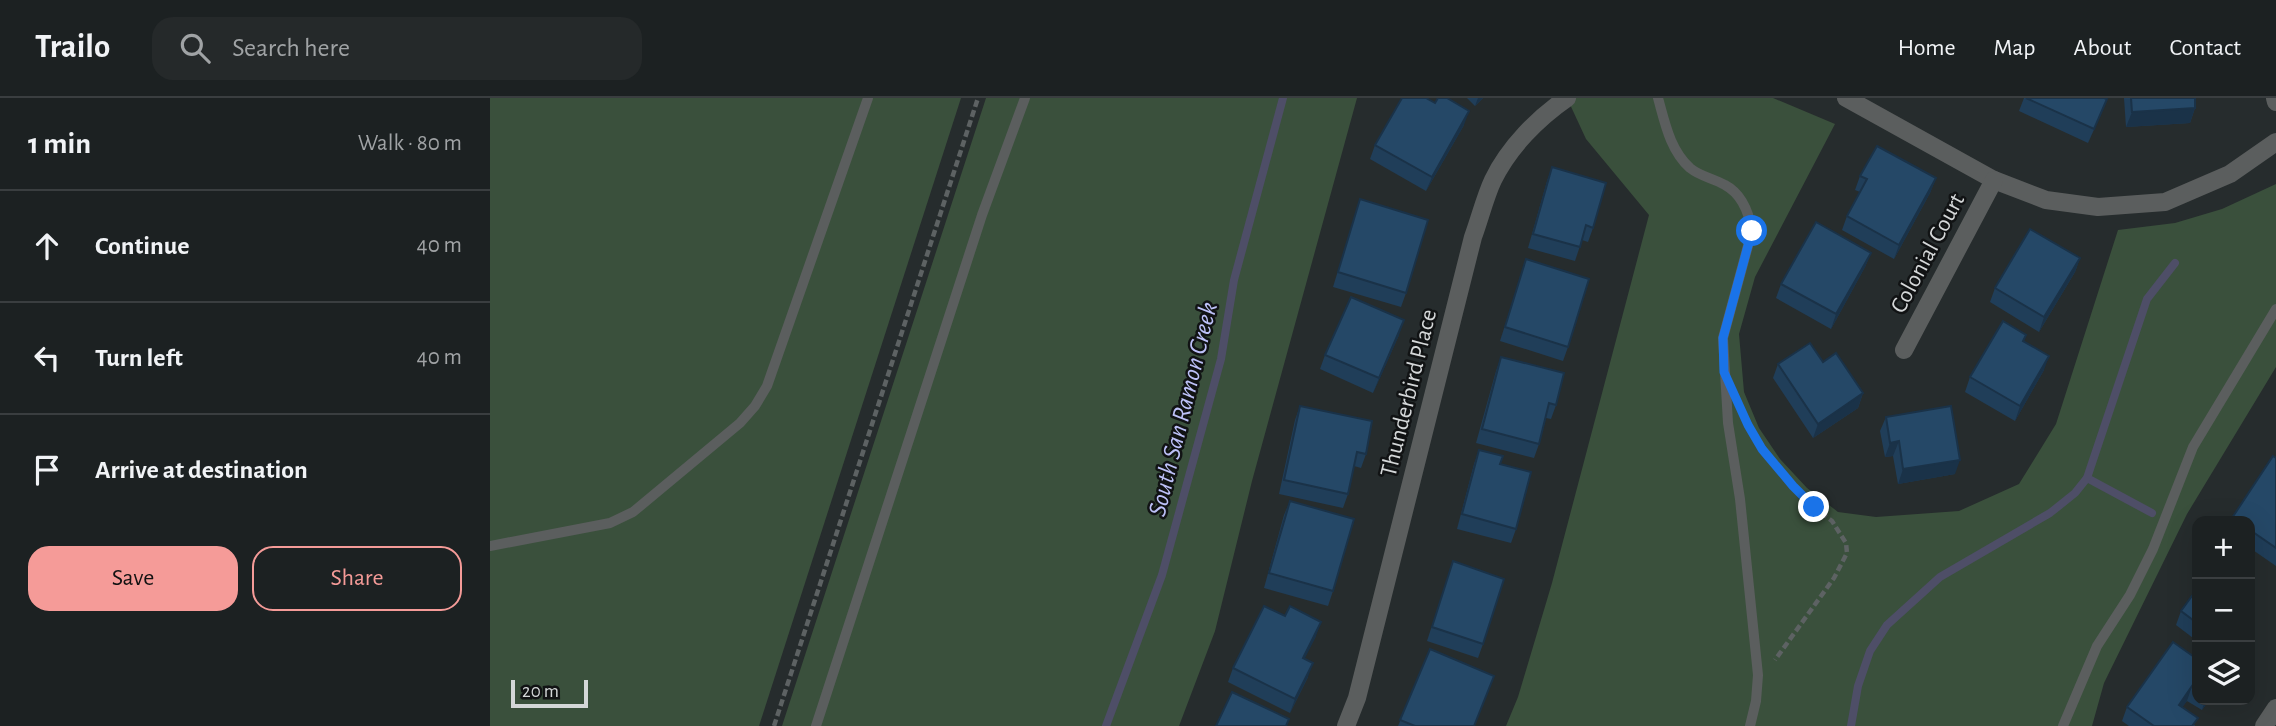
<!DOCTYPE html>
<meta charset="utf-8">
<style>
body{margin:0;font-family:"Alegreya Sans",sans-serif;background:#25292a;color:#f1f3f6}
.controls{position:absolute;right:21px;bottom:21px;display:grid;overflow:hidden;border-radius:14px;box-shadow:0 7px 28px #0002}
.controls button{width:63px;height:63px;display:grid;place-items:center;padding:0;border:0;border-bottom:2px solid #3a3e40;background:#1c2122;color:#f1f3f6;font:35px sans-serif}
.scale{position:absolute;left:21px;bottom:18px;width:77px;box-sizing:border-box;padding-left:7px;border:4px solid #d4d7d8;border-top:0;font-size:19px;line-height:24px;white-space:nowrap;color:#d4d7d8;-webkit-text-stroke:5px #111314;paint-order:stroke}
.stop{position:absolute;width:21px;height:21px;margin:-16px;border:5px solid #1a73e8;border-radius:50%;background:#fff}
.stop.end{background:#1a73e8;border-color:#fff;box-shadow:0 2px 7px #0008}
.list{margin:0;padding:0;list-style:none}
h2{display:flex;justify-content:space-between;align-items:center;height:91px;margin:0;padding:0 28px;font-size:30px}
h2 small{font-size:23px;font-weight:400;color:#a0a3a5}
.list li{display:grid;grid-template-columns:46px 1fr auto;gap:21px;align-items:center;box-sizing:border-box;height:112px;padding:0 28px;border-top:2px solid #3a3e40}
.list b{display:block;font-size:26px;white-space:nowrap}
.list em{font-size:23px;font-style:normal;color:#a0a3a5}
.actions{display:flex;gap:14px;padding:21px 28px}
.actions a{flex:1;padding:16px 0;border:2px solid #f59b98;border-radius:21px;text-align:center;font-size:24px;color:#f59b98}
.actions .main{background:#f59b98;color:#111}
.icon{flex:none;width:38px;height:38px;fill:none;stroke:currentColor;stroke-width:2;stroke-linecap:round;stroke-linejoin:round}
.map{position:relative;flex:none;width:1786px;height:628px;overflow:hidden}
header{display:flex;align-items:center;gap:42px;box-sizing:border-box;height:98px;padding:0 35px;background:#1c2122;border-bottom:2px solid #3a3e40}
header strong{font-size:33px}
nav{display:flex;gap:38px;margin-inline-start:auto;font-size:24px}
.search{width:490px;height:63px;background:#25292a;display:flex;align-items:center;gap:18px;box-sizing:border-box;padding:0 24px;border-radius:21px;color:#a0a3a5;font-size:26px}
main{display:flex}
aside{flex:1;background:#1c2122}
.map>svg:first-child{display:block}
.green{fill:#3a503c}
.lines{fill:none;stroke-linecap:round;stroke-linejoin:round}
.stream{stroke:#4e4e67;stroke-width:8}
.path{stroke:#5d6263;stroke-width:4.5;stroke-dasharray:7 3.5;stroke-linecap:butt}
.service{stroke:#5b5e5e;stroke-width:10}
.minor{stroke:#5b5e5e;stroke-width:18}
.wall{fill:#203e59}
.shaded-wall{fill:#1a3248}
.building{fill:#254867;stroke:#1a3248;stroke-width:2}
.route{stroke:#1a73e8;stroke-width:9}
.labels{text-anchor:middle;stroke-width:5;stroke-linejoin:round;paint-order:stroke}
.street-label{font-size:24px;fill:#d4d7d8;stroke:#111314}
.water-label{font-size:26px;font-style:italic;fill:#bdc1f8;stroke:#111314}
</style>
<header>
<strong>Trailo</strong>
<div class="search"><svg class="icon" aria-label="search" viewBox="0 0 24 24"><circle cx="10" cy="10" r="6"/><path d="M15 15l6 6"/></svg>Search here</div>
<nav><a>Home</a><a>Map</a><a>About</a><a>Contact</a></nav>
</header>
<main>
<aside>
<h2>1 min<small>Walk · 80 m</small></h2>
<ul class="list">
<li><svg class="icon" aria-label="ahead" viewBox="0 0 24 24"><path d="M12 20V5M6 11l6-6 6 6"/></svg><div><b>Continue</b></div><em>40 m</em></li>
<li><svg class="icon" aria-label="left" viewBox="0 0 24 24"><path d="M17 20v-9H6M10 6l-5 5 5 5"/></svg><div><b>Turn left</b></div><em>40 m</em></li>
<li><svg class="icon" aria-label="arrive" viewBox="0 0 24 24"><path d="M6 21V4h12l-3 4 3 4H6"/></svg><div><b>Arrive at destination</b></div></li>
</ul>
<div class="actions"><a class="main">Save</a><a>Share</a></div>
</aside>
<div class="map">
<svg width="1786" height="628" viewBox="0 0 1786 628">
<rect width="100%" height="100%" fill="#262c2d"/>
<g class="green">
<polygon points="0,0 471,0 269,628 0,628"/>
<polygon points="496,0 867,0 762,383 725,533 689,628 292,628"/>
<polygon points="1077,0 1283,0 1345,26 1265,179 1249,236 1254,294 1269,330 1290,361 1317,390 1348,414 1386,419 1469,413 1529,386 1566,326 1628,132 1685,125 1732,111 1786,86 1786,269 1697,416 1614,585 1602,628 1016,628 1028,599 1062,485 1159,117 1096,41"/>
</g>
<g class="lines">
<g class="stream">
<polyline points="1597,380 1662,415"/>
<polyline points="616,628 672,477 731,261 744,182 793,0"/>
<polyline points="1361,628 1368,588 1380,553 1397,527 1450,479 1560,415 1585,395 1597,380 1657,201 1685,165"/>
</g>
<g class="path">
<polyline points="1258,326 1286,369 1324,409 1342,423 1356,445 1357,455 1344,480 1285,562"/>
<polyline points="284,628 488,0"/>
</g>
<g class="service">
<path d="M 1168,0 C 1175,25 1180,52 1200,70 C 1211,79 1223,80 1235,87 C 1252,96 1259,115 1262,133 L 1233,240 L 1238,325 L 1250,401 L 1268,577 L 1266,603 L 1260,628"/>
<polyline points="0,448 120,425 143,414 250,325 265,308 277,288 378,0"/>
<polyline points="326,628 492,117 535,0"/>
<polyline points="1573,628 1607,548 1640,497 1663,451 1703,349 1786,211"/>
</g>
<g class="minor">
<polyline points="1356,0 1504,82 1556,102 1608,109 1675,104 1740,76 1786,44"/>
<polyline points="1785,0 1786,4"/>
<polyline points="1414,252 1504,82"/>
<path d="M 856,628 L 867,600 L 983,139 C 990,120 995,99 1003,82 C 1019,49 1048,20 1077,0"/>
<polyline points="1774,628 1786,610"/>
</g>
</g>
<g class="wall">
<polygon points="977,0 993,0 985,8"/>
<polygon points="1534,0 1614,0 1611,16 1598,45 1529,13"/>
<polygon points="1634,0 1705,0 1705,10 1700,25 1636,29"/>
<polygon points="974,27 936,93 880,61 885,47"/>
<polygon points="1062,69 1103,130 1098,144 1092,142 1085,163 1038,150 1057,83"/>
<polygon points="1370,78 1446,80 1440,95 1404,161 1352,132 1357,118 1370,94 1365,92"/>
<polygon points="870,101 916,195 911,209 843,189"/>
<polygon points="1381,155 1375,169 1341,231 1286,200 1291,186"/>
<polygon points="1590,160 1585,174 1549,234 1500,204 1505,190"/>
<polygon points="1036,161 1078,249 1073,263 1010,243"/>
<polygon points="909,237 883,295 830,271 835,257"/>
<polygon points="1536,237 1534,243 1554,272 1525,323 1475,294 1480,279"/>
<polygon points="1011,259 1066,307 1061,321 1056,320 1049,346 1044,360 986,345 1006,273"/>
<polygon points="1333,264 1373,295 1368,310 1323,340 1283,280 1288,266"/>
<polygon points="810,308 876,356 871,370 864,368 858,396 853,410 789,396 805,322"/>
<polygon points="1396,319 1465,376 1408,386 1403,358 1395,359 1390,333"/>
<polygon points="989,352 1026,431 1021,445 967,431 984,366"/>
<polygon points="1786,360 1786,468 1760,450 1760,423 1740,423 1742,420"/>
<polygon points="800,403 843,493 838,508 774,490 794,417"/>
<polygon points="963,463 993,546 988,560 937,543"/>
<polygon points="1707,491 1707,543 1686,527 1691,513"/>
<polygon points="826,538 814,561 818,579 800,615 738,584 743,570"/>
<polygon points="940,551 1004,578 984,628 908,628"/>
<polygon points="1707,561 1707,602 1719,602 1712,612 1697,603 1692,609 1705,628 1639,628 1632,623 1637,609"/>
</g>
<g class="shaded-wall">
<polygon points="988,0 993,0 985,8"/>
<polygon points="1705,10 1700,25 1636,29 1642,14"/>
<polygon points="979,13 974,27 936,93 942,79"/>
<polygon points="1446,80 1440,95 1404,161 1409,147"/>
<polygon points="1381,155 1375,169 1341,231 1346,216"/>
<polygon points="1590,160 1585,174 1549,234 1554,219"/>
<polygon points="914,222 909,237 883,295 889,280"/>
<polygon points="1559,258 1554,272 1525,323 1530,308"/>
<polygon points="1373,295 1368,310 1323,340 1328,326"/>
<polygon points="1409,343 1403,358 1395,359 1400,345"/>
<polygon points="1470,362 1465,376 1408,386 1413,371"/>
<polygon points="831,524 826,538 808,574 813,560"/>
<polygon points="823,565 818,579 800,615 805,601"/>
<polygon points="1702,588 1697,603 1684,621 1689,607"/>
<polygon points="1715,602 1719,602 1712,612"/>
</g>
<g class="building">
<polygon points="912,0 936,0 945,5 948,0 957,0 979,13 942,79 885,47"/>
<polygon points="1536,0 1614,0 1617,1 1604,31"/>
<polygon points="1641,0 1705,0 1705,10 1642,14"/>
<polygon points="1387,48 1446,80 1409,147 1357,118 1377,81 1370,78"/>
<polygon points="1062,69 1116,85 1103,130 1096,127 1090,149 1043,136"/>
<polygon points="870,101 938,122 916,195 848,174"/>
<polygon points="1326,124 1381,155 1346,216 1291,186"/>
<polygon points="1540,131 1590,160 1554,219 1505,190"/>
<polygon points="1036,161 1099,181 1078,249 1015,229"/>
<polygon points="861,199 914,222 889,280 835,257"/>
<polygon points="1513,223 1536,237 1533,243 1559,258 1530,308 1480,279"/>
<polygon points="1320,245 1333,264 1346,255 1373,295 1328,326 1288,266"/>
<polygon points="1011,259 1074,275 1066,307 1059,305 1049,346 992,331"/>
<polygon points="810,308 882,323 876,356 867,354 858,396 794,382"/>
<polygon points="1461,308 1470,362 1413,371 1409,343 1400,345 1396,319"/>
<polygon points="989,352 1013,358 1010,366 1041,374 1026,431 972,416"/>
<polygon points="1783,358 1786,360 1786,450 1760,432 1760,423 1746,423 1742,420"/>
<polygon points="800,403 864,421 843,493 779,475"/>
<polygon points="963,463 1014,481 993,546 942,529"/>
<polygon points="1707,491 1707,525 1691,513"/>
<polygon points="774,508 795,518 800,508 831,524 813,560 823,565 805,601 743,570"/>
<polygon points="1683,544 1707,561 1707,592 1702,588 1689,607 1708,620 1702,628 1664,628 1637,609"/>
<polygon points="940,551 1004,578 984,628 925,628 910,622"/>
<polygon points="742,594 799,621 796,628 726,628"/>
</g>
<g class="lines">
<polyline class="route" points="1262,133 1233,240 1234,274 1258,327 1272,351 1303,388 1324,409"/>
</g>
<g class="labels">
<g class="street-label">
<text transform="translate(1437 155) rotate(-62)" y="8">Colonial Court</text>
<text transform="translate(918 295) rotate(-76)" y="8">Thunderbird Place</text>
</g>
<g class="water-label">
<text transform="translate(692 311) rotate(-76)" y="9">South San Ramon Creek</text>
</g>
</g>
</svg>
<div class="controls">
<button>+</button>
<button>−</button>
<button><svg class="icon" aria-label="layers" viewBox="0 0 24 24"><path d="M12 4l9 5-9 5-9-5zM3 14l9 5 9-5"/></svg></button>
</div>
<div class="scale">20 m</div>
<div class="stop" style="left:1262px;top:133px"></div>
<div class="stop end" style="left:1324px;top:409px"></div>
</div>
</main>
